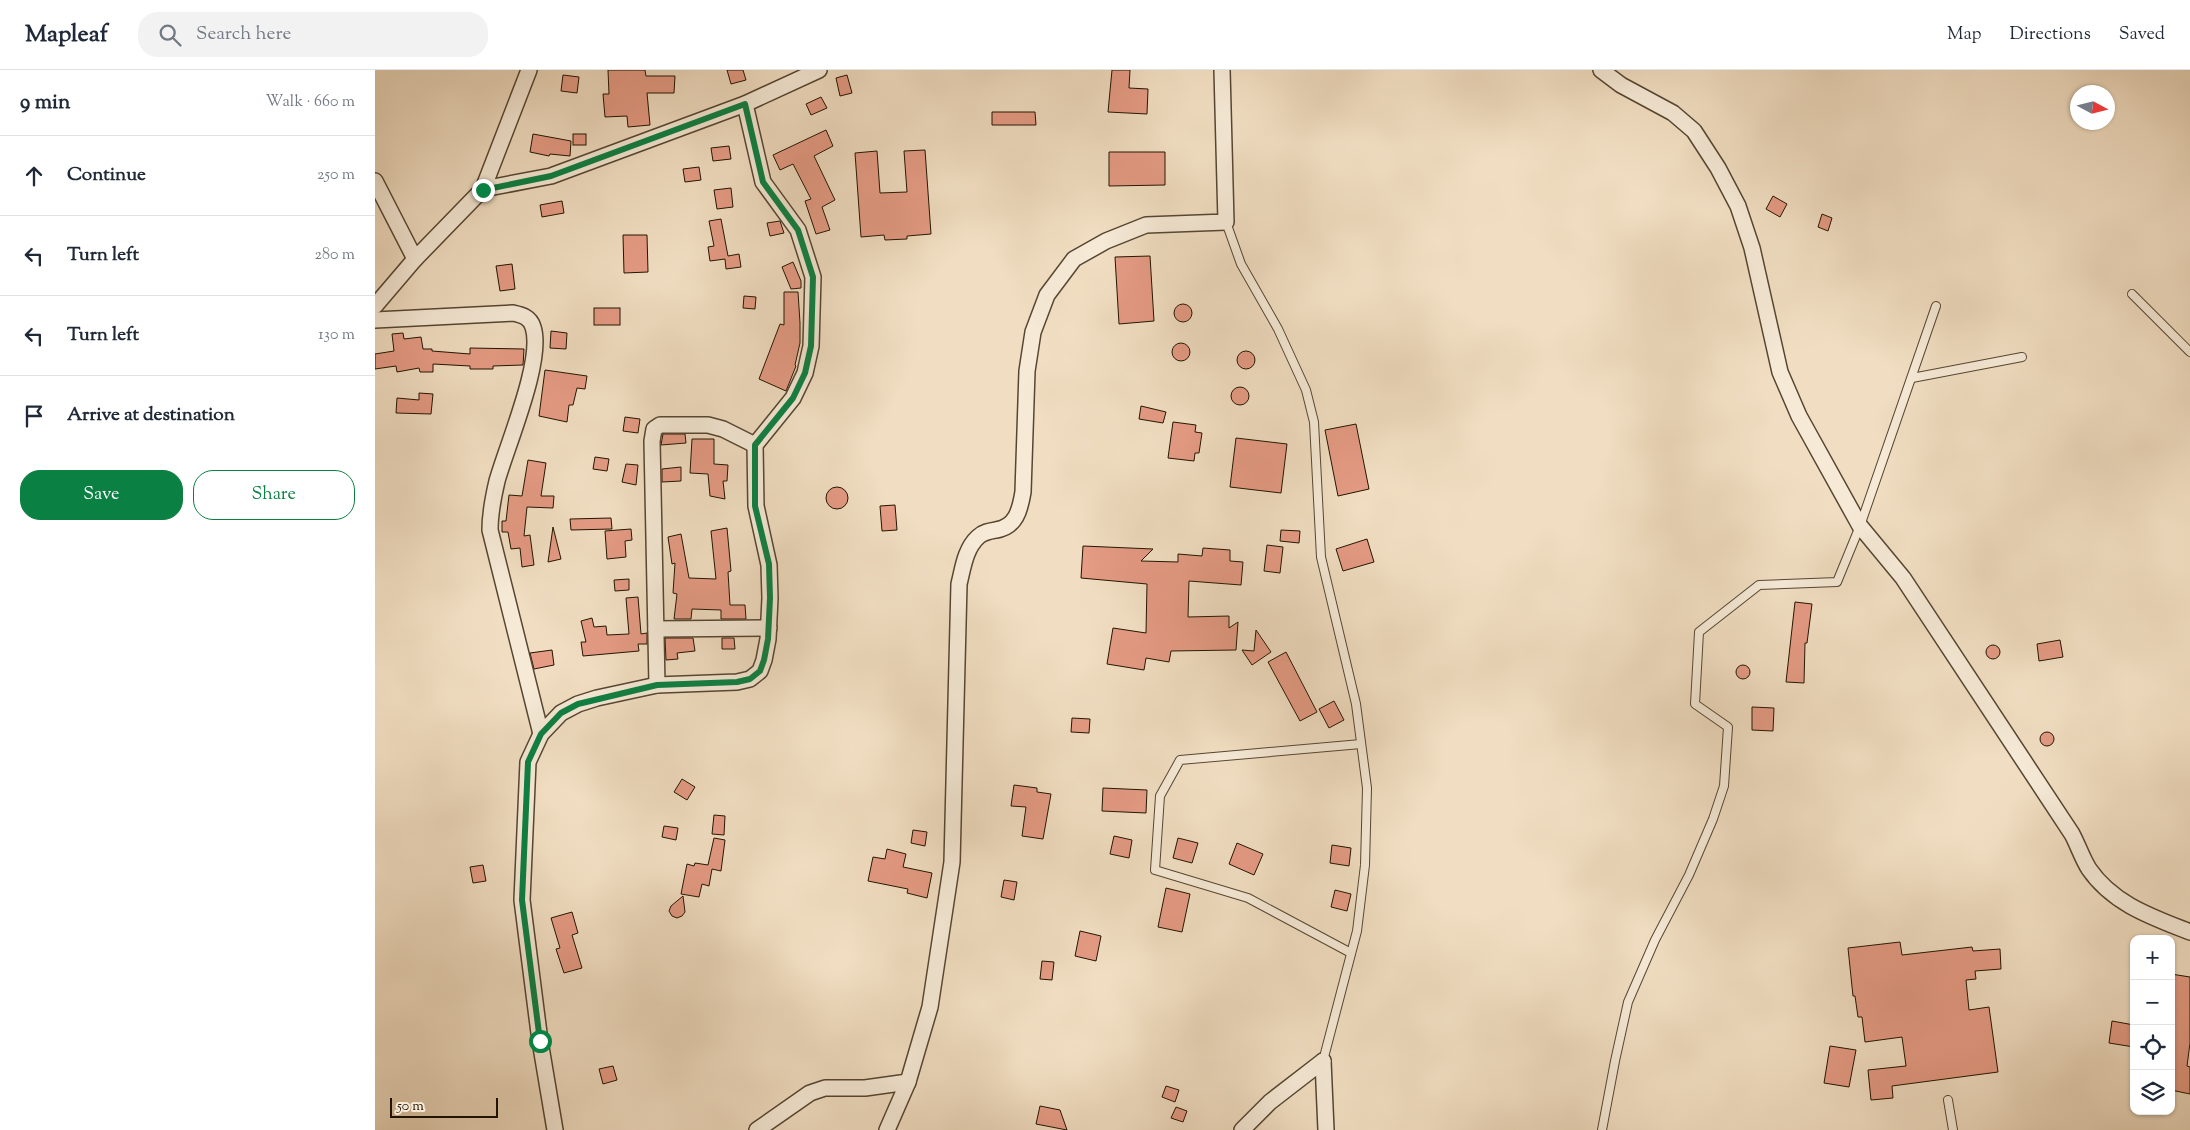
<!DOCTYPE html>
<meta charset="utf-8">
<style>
body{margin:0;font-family:"Sorts Mill Goudy",serif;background:#f2f2f3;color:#1f2937}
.controls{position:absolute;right:15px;bottom:15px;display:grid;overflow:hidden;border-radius:10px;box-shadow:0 1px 4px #0004}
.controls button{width:45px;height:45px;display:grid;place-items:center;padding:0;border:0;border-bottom:1px solid #e0e1e3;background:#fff;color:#1f2937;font:25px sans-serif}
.compass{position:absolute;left:1695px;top:15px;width:45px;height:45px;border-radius:50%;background:#fff;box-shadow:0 1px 4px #0004;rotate:97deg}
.scale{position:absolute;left:15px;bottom:12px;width:108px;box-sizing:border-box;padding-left:5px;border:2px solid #221401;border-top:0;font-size:14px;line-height:18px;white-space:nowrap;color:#221401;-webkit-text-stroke:4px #f6ead7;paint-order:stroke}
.stop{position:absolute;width:15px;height:15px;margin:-11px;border:4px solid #0b8043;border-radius:50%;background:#fff}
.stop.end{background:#0b8043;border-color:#fff;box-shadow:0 1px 5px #0008}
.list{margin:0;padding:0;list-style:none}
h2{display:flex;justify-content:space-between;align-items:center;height:65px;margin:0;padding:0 20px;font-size:21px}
h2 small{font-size:16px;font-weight:400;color:#747a83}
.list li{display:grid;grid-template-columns:32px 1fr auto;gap:15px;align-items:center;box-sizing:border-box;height:80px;padding:0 20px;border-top:1px solid #e0e1e3}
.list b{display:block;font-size:19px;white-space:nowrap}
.list em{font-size:16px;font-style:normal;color:#747a83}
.actions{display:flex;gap:10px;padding:15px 20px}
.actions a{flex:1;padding:11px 0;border:1px solid #0b8043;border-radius:20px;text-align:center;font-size:18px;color:#0b8043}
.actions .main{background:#0b8043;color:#fff}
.icon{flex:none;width:28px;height:28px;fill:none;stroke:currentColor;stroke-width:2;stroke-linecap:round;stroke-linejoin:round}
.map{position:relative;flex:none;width:1815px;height:1060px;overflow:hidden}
header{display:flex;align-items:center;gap:30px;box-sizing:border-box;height:70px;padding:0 25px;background:#fff;border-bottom:1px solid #e0e1e3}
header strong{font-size:24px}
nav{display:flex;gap:28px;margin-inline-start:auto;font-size:18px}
.search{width:350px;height:45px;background:#f2f2f3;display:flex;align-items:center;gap:12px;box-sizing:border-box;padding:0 18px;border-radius:20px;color:#747a83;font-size:19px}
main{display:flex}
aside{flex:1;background:#fff}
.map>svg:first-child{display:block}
.building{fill:#e59b84;stroke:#221401}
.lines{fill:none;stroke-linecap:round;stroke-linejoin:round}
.service-casing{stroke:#564631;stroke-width:10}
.minor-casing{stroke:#564631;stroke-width:18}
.service{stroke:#f6ead7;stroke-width:8}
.minor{stroke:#f6ead7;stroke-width:15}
.route{stroke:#0b8043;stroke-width:6}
</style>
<header>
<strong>Mapleaf</strong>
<div class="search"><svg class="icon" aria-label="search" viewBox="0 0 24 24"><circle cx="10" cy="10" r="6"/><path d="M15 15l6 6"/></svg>Search here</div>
<nav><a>Map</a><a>Directions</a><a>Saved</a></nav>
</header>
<main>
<aside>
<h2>9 min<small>Walk · 660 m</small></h2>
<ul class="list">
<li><svg class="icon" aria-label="ahead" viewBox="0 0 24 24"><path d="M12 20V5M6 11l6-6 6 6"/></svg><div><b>Continue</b></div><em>250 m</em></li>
<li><svg class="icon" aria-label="left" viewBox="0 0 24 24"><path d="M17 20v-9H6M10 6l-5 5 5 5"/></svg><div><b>Turn left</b></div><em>280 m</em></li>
<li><svg class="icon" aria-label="left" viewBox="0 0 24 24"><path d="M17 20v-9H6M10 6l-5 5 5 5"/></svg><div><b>Turn left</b></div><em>130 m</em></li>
<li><svg class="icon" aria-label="arrive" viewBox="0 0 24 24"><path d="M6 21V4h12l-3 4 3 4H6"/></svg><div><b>Arrive at destination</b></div></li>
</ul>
<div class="actions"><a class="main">Save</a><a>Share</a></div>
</aside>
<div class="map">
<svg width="1815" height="1060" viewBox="0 0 1815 1060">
<rect width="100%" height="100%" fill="#f1dec2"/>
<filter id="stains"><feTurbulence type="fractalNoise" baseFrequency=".004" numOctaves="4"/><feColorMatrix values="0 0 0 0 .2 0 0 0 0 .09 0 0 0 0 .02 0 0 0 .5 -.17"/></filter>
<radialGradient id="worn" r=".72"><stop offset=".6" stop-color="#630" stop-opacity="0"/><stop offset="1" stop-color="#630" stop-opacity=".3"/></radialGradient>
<g class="building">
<polygon points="233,0 270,0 271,6 300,6 299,23 272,23 275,55 253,57 252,46 230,47 228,24 234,24"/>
<polygon points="352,0 368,0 371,10 356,14"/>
<polygon points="737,0 755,0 754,18 773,19 772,44 733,42"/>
<polygon points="188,5 204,7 202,23 186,21"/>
<polygon points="472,5 477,23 465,26 461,8"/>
<polygon points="446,27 452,38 436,45 431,34"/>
<polygon points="617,42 660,42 661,55 617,55"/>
<polygon points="451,60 458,76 439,86 460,130 447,137 455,160 441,164 430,131 436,129 418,94 405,100 398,85"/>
<polygon points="158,64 196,71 195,86 175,84 174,86 155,82"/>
<rect x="198" y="64" width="13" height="11"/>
<polygon points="354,76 356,89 338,91 336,78"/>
<polygon points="550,80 556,164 532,166 532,169 510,170 509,165 486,167 480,83 502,81 505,123 532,122 529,81"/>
<polygon points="734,82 790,82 790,115 734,116"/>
<polygon points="324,97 326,110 310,112 308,99"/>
<polygon points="356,118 358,137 342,139 339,120"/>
<polygon points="1398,126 1412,134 1405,147 1391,139"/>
<polygon points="187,131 189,143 167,147 165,135"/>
<polygon points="1447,144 1457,148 1453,161 1443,157"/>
<polygon points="346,149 353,186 364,184 366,197 351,199 350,189 335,191 333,177 339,176 334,151"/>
<polygon points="405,151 409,163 395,166 392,153"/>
<polygon points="248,165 272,165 273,202 249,203"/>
<polygon points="775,186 779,251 744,254 740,187"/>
<polygon points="418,192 426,211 426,218 416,219 407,197"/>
<polygon points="137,194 140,219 125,221 121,196"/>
<polygon points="409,222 423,222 425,253 425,273 420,295 421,296 411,321 384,309 405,254 409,255"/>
<polygon points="369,226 381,227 380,239 368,238"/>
<circle cx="808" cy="243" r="9"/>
<rect x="219" y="238" width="26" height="17"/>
<polygon points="176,261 192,263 191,279 175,278"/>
<polygon points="28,263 29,269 46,267 48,279 57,279 57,281 95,284 95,278 149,279 148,295 118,296 118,299 95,299 95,296 58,294 58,302 45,302 44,298 22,302 21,296 0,299 0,284 19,281 17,264"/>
<circle cx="806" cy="282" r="9"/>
<circle cx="871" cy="290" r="9"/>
<polygon points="170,300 212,306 210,319 202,318 198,335 194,335 192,352 164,346"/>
<circle cx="865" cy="326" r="9"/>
<polygon points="44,323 58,324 56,344 21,343 22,328 44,330"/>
<polygon points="766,336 791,342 788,353 764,349"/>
<polygon points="250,347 265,349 263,363 248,361"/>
<polygon points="798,352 821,355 820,362 827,363 824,383 820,383 819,391 793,388"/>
<polygon points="981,354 994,419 963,426 950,360"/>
<polygon points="310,364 311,373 286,375 288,364"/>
<polygon points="861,368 912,374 906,423 855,417"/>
<polygon points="317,369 339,369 339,394 353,395 352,411 348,411 350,429 335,426 333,404 315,403"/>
<polygon points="220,387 234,389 232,401 218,399"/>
<polygon points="153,390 171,393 166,426 179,426 178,438 152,437 149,466 155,465 159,495 147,497 145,478 136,479 133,462 127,462 127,451 131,451 134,425 147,426"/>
<polygon points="251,394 263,395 261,415 247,412"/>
<polygon points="306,397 306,411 287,412 287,399"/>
<circle cx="462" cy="428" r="11"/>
<polygon points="520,435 522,460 507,461 505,436"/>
<polygon points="236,448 237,459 196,460 195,449"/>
<polygon points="178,457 186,489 173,492"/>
<polygon points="352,458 356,501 353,502 355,535 370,535 371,549 346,549 346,540 317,539 316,549 299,549 302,524 298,523 300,493 297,494 293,467 306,464 314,508 341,509 336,461"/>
<polygon points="256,459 257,470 250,471 251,487 232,489 230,461"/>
<polygon points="906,460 925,461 924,473 905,471"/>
<polygon points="992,469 999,492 968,501 961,479"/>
<polygon points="892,475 908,477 905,503 889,501"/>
<polygon points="708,476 778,479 766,491 803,492 803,484 827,486 828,478 855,480 855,491 868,492 866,515 814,511 813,547 854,546 854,558 863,552 861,580 796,581 794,592 771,588 769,600 732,594 738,558 771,563 772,514 706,508"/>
<polygon points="254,509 254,520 240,521 239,510"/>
<polygon points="263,527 266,564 272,563 272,574 263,574 264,581 208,586 206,572 211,572 206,551 217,548 219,557 231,556 232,565 254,564 251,528"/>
<polygon points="1420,532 1437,534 1432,573 1430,573 1429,613 1411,612"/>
<polygon points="881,560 896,582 877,595 867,580 879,581"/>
<polygon points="290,568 318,568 320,581 302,583 303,589 291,590"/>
<polygon points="347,568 359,568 360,579 347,579"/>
<polygon points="1685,570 1688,587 1664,591 1662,574"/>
<circle cx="1618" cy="582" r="7"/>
<polygon points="177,580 179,595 159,599 155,583"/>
<polygon points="911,582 942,642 925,651 893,592"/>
<circle cx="1368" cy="602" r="7"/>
<polygon points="959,631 969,650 954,658 944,639"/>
<polygon points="1377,637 1399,638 1398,661 1377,660"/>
<polygon points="697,648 715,649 714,663 696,662"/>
<circle cx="1672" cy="669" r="7"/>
<polygon points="307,709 320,717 312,730 299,722"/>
<polygon points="639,715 662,718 662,722 676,724 668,769 647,766 651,737 636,736"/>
<polygon points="728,718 772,720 771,743 727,741"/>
<polygon points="339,745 350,746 349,765 337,764"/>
<polygon points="289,756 303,758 301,770 287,767"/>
<polygon points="538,760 552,762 550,776 536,773"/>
<polygon points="739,766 757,770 754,788 735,784"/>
<polygon points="339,768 350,770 346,801 337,799 334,816 327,814 324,827 306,824 312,794 319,796 320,793 333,795"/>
<polygon points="803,768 823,773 817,793 798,788"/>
<polygon points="862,773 888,784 879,805 854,794"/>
<polygon points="957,775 976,778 974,796 955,793"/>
<polygon points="512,779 531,784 528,797 557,803 552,828 532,823 533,819 493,811 498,787 510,789"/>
<polygon points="108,795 111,811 98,813 95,797"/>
<polygon points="629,810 642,812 639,830 626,827"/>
<polygon points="791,818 815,824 807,862 783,857"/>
<polygon points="960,820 976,824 972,841 956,837"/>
<polygon points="308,826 310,842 307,846 302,848 297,846 294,841 296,836"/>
<polygon points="197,842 203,863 197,865 207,898 189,903 181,879 185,878 176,848"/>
<polygon points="705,861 726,866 721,891 700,886"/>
<polygon points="1525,872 1527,885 1597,877 1598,881 1625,879 1626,899 1600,901 1601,909 1591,910 1594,940 1614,937 1623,1002 1517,1016 1518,1028 1496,1030 1493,1000 1531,996 1527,967 1490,972 1487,947 1483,947 1480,926 1478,926 1473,878"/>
<polygon points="667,891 679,892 677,910 665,909"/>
<polygon points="1796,904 1815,907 1815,973 1812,996 1815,997 1815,1024 1796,1020"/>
<polygon points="1737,951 1759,955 1759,977 1734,973"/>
<polygon points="1455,976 1481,980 1474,1017 1449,1013"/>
<polygon points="238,996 242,1010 228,1014 224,999"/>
<polygon points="791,1016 804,1020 800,1032 787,1027"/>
<polygon points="665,1036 685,1040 692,1060 661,1054"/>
<polygon points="801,1037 812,1041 808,1052 796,1048"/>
</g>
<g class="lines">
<g class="service-casing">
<g id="service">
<polyline points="851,152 866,194 903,259 931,320 939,352 946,487 981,634 992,718 990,795 982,861 948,991"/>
<polyline points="1757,224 1815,282"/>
<polyline points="1537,308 1647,287"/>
<polyline points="976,883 873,828 780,800 785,726 805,690 986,674"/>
<polyline points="1573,1030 1578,1060"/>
<polyline points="1227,1060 1240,991 1253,932 1280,870 1314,805 1338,749 1349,716 1353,657 1320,634 1324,562 1384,515 1462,512 1485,456 1561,236"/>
</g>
</g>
<g class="minor-casing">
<g id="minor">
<path d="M 1226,0 L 1246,15 L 1298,43 L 1319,61 L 1343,98 L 1363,136 L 1377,178 L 1405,302 L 1424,346 L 1485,456 L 1528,508 L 1697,764 C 1703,775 1707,788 1714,799 C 1738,834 1777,847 1815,862"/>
<polyline points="0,111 40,189"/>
<polyline points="108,119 176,106 370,34 444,0"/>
<polyline points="0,236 40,189 108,119 154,0"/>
<path d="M 0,250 L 138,243 C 147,245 155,247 158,257 C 169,290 132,375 122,411 C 118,428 115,443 115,460 L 166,664"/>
<polyline points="281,559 394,558"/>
<polyline points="282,615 277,371 279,359 285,355 333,355 348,359 380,375"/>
<polyline points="948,991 951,1060"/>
<polyline points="180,1060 165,971 147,830 153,692 166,664 186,643 203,634 222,628 282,615 362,612 375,609 385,601 389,590 393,569 395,528 394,495 381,436 380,375 418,328 430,303 436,276 438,207 423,160 388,112 370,34"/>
<path d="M 382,1060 L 435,1023 L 450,1018 L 490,1018 L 533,1012 L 555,937 L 577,792 L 584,514 C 588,498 590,479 603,467 C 608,462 615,461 621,460 C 641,457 645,440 648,422 L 652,301 L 658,262 L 672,225 L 699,189 L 731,171 L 771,155 L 851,152 L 847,0"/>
<polyline points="512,1060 533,1012"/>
<polyline points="867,1060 895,1032 948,991"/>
</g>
</g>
<use href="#service" class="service"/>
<use href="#minor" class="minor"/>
</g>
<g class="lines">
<polyline class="route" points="108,120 176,106 370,34 388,112 423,160 438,207 436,276 430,303 418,328 380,375 380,436 394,494 395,528 393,569 389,590 385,601 375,609 362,612 282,615 203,634 186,643 166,664 153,692 147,830 165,971"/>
</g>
<rect width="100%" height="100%" filter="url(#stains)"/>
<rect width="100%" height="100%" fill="url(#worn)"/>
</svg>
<div class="controls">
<button>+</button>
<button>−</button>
<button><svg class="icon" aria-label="locate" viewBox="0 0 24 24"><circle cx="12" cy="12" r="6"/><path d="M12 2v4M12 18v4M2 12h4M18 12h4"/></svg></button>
<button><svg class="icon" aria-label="layers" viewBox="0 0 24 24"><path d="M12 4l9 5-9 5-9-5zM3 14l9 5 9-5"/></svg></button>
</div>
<svg class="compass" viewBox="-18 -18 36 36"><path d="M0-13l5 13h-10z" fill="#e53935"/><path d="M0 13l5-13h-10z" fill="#747a83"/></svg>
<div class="scale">50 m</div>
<div class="stop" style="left:165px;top:971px"></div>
<div class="stop end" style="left:108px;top:120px"></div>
</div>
</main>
